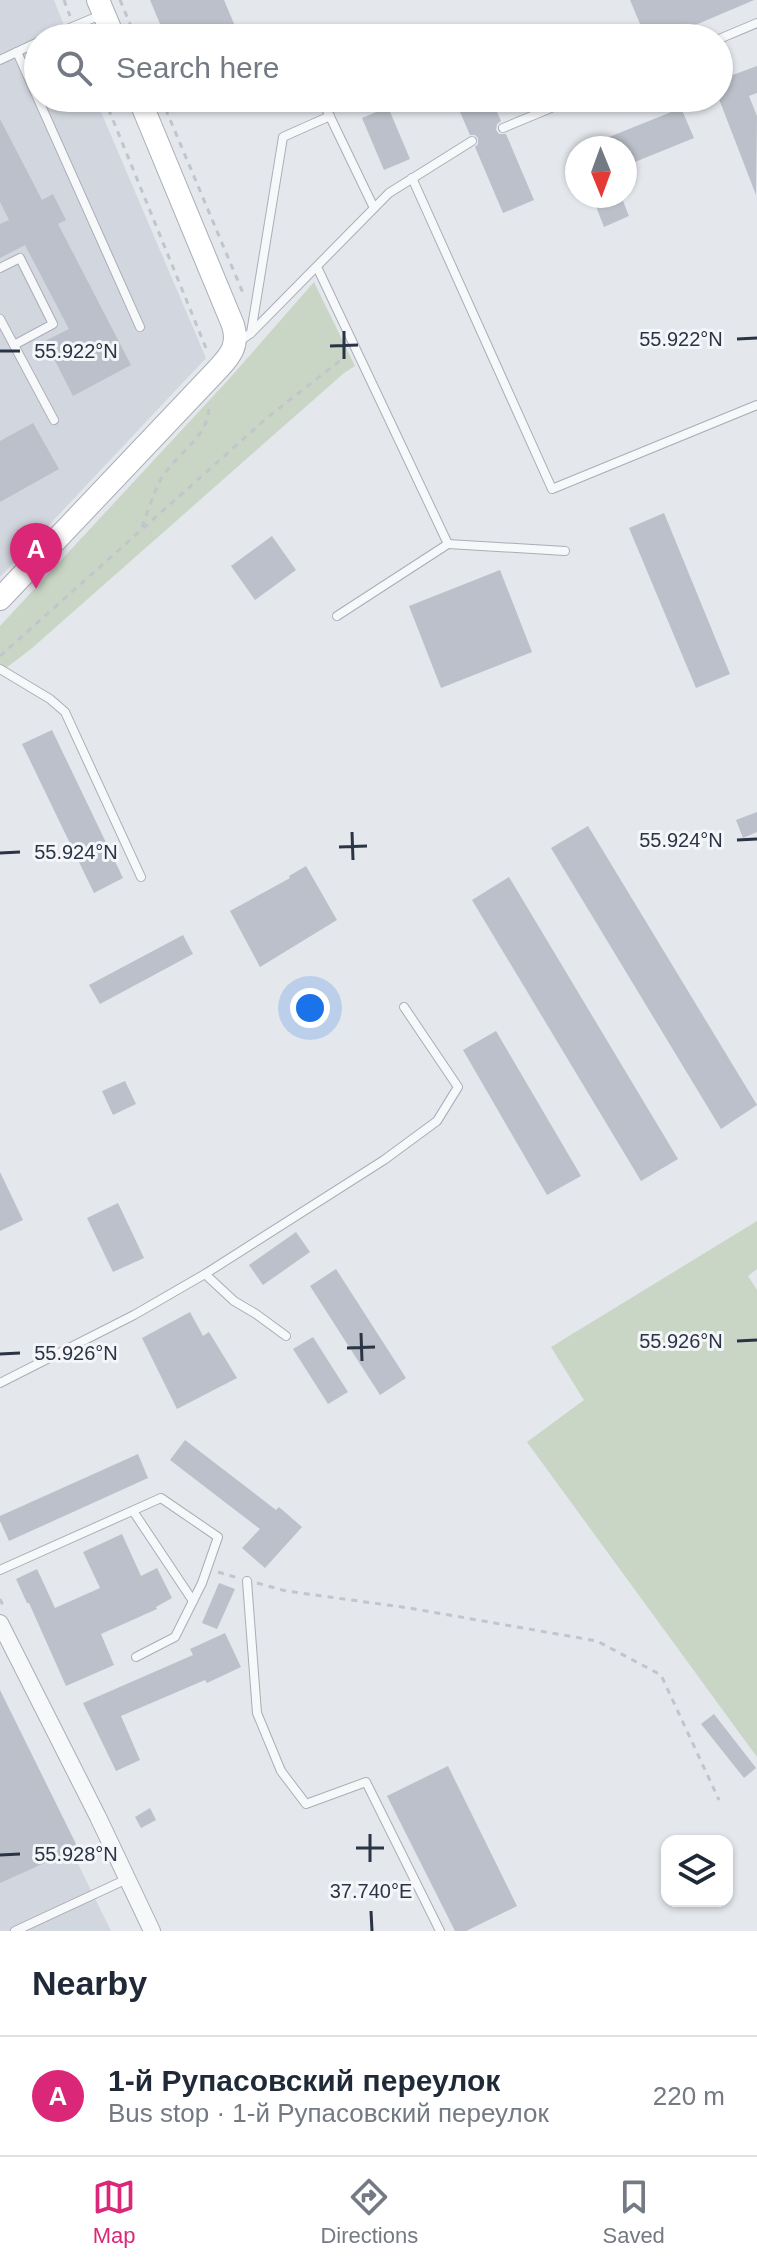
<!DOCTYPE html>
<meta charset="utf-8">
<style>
body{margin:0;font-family:Arial,sans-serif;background:#f6f6f7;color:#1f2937}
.controls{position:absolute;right:24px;bottom:24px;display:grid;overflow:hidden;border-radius:16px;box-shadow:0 2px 6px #0004}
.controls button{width:72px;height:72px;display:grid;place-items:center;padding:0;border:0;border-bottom:2px solid #e0e1e3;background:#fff;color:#1f2937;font:40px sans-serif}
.compass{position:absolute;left:565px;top:136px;width:72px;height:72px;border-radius:50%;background:#fff;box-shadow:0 2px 6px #0004;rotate:179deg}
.you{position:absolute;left:310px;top:1008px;width:28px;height:28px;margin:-20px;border:6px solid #fff;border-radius:50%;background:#1a73e8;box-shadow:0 0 0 12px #1a73e833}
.badge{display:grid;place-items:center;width:52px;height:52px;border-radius:50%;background:#db2777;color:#fff;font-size:26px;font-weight:700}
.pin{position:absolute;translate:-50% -66px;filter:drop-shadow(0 2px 4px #0008)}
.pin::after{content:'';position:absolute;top:42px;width:28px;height:24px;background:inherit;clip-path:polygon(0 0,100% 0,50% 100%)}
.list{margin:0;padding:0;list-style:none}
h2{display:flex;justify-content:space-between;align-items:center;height:104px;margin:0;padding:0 32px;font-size:34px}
h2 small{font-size:26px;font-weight:400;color:#747a83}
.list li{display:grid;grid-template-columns:52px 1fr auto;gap:24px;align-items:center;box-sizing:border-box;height:120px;padding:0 32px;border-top:2px solid #e0e1e3}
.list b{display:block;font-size:30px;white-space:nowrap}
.list p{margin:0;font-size:26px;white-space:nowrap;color:#747a83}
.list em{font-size:26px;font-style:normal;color:#747a83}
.icon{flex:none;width:44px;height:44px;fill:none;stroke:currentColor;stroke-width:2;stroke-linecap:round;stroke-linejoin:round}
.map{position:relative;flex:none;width:757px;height:1931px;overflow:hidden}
.search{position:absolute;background:#fff;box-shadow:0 2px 6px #0004;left:24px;right:24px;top:24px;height:88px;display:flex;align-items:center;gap:20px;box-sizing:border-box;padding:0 28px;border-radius:44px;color:#747a83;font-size:30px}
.sheet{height:224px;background:#fff}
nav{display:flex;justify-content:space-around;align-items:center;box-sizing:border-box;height:112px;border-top:2px solid #e0e1e3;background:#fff;font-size:22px;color:#747a83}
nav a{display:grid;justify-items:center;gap:4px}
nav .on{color:#db2777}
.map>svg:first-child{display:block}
.built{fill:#d2d6de}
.green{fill:#c9d6c5}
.building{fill:#bbc0ca}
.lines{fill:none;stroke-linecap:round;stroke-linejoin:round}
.lane-casing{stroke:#a9aeb7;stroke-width:10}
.street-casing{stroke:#a9aeb7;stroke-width:18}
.secondary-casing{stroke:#a9aeb7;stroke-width:24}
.path{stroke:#c2c5cb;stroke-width:3;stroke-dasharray:6 6;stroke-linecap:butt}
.lane{stroke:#f7f8fa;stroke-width:8}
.street{stroke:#f7f8fa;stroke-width:16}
.secondary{stroke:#fff;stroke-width:22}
.ticks{fill:none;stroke:#2b3445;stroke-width:3}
.ticks-label{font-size:20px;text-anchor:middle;fill:#2b3445;stroke:#f4f6f9;stroke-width:6;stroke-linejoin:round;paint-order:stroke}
</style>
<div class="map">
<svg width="757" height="1931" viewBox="0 0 757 1931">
<rect width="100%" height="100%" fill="#e4e7ec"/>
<g class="built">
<polygon points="0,0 54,0 69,38 38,38 38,98 95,98 206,358 0,577"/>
<polygon points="0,1705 111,1931 0,1931"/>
</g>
<g class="green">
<polygon points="314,282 355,366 344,373 31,649 6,668 0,664 0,626 229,379"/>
<polygon points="757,1221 757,1269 748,1276 757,1290 757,1757 527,1442 584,1400 551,1347"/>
</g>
<g class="building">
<polygon points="150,0 224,0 240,38 166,38"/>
<polygon points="630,0 754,0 665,38 646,38"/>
<polygon points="757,66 757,93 749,96 757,116 756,195 719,99 719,80"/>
<polygon points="454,98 491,98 501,121 497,124 496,130 499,134 506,134 534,200 503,213 475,147 478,144 478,138 475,135 470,135"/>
<polygon points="388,107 410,159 384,170 362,118"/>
<polygon points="681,108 694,138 625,166 625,148 582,148"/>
<polygon points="0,119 42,200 53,194 66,220 58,224 131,365 73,396 45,341 69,329 25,245 0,258 0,224 9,220 0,202"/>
<polygon points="592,196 621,196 629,216 604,227"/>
<polygon points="33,423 59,469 0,502 0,441"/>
<polygon points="664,513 730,674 696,688 629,528"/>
<polygon points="272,536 296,570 255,600 231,566"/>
<polygon points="500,570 532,652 441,688 409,606"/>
<polygon points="52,730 123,878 94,893 22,744"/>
<polygon points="757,812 757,832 743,838 736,820"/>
<polygon points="588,826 757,1105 721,1129 551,848"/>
<polygon points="306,866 337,920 260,967 230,911 290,878 289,876"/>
<polygon points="509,877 678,1159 641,1181 472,900"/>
<polygon points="183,935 193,954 100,1004 89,985"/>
<polygon points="496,1031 581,1176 547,1195 463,1050"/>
<polygon points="125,1081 136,1104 113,1115 102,1091"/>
<polygon points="0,1172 23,1220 0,1231"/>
<polygon points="118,1203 144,1258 113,1272 87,1218"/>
<polygon points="296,1232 310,1252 263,1285 249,1265"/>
<polygon points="336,1269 406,1378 380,1395 310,1286"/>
<polygon points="190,1312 203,1336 209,1332 237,1378 177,1409 142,1338"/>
<polygon points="313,1337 348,1392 328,1404 293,1349"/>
<polygon points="185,1440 276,1510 279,1507 302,1527 265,1568 242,1548 260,1529 170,1460"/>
<polygon points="138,1454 148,1478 9,1541 0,1521 0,1516"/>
<polygon points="122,1534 141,1576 157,1568 172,1598 156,1607 157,1609 101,1634 114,1665 66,1686 29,1603 27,1603 16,1579 37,1569 55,1608 100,1588 83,1552"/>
<polygon points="219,1583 235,1589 217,1629 202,1623"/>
<polygon points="225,1633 241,1667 207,1683 205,1680 121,1716 140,1760 116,1771 83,1703 193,1655 190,1649"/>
<polygon points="0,1690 78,1848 0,1883"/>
<polygon points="714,1714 756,1768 744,1778 701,1724"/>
<polygon points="448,1766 517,1906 466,1931 455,1931 387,1796"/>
<polygon points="150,1808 156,1820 141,1828 135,1817"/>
</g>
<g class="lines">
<g class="lane-casing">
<g id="lane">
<polyline points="46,38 103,14"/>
<polyline points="719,39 757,23"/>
<polyline points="17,52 140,327"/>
<polyline points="0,60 38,42"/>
<polyline points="321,98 374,208"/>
<polyline points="503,128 575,98"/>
<polyline points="412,178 552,489 757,405"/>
<polyline points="317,267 448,544 565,551"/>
<polyline points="0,268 20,258 53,324 14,345"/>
<polyline points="0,319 54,420"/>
<polyline points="251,333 283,137 330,116"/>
<polyline points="240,341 251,333 389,193 472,141"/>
<polyline points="337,616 448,544"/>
<polyline points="0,669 50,699 65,712 141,877"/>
<polyline points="205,1274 234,1301 256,1314 286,1336"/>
<polyline points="0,1383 134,1315 205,1274 384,1160 437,1121 458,1087 404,1007"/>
<polyline points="133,1511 193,1601"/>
<polyline points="0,1570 161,1498 218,1537 202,1583 175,1637 136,1657"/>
<polyline points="247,1581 257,1713 281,1771 306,1804 366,1782 440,1931"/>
<polyline points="15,1931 127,1879"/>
</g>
</g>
<g class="street-casing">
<polyline id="street" points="0,1623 98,1817 152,1931"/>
</g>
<g class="secondary-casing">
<g id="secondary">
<polyline points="98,0 114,38"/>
<path d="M 0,599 L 218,369 C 231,355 239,345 233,325 L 139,98"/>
</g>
</g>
<g class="path">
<polyline points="64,0 70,16"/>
<polyline points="120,0 136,38"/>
<polyline points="104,98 208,353"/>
<polyline points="161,98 243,293 247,295"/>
<path d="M 142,527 C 148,511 153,494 161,479 C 175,455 210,436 209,406"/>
<polyline points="0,656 268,417 346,356"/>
<polyline points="218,1572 238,1578"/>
<polyline points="257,1583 286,1591 409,1608 597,1641 661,1675 719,1800"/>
<polyline points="0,1599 5,1610"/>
</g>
<use href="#lane" class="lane"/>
<use href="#street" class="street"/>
<use href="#secondary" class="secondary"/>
</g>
<path class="ticks" d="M 344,331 L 344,359M 737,339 L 757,338M 330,346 L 358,345M 0,351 L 20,351M 352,832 L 353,860M 737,840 L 757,839M 339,847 L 367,846M 0,853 L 20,852M 361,1333 L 362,1361M 737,1341 L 757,1340M 347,1348 L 375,1347M 0,1354 L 20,1353M 370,1834 L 370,1862M 356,1848 L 384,1848M 0,1855 L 20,1854M 371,1911 L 372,1931"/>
<g class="ticks-label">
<text x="681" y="346">55.922°N</text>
<text x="76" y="358">55.922°N</text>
<text x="681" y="847">55.924°N</text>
<text x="76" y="859">55.924°N</text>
<text x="681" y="1348">55.926°N</text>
<text x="76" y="1360">55.926°N</text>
<text x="76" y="1861">55.928°N</text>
<text x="371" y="1898">37.740°E</text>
</g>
</svg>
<div class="controls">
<button><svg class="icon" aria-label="layers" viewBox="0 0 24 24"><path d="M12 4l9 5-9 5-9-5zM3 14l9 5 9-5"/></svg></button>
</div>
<svg class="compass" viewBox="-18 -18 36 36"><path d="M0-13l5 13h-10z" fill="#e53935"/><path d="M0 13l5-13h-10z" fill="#747a83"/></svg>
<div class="you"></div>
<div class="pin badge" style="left:36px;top:589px">A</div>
<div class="search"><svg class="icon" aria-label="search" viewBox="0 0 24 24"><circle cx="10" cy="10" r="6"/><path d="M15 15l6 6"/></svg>Search here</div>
</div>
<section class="sheet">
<h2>Nearby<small></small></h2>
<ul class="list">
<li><span class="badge">A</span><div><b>1-й Рупасовский переулок</b><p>Bus stop · 1-й Рупасовский переулок</p></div><em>220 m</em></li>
</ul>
</section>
<nav>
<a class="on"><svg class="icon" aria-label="map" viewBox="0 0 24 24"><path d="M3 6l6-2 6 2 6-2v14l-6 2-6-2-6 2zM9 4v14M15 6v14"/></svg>Map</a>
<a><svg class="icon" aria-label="directions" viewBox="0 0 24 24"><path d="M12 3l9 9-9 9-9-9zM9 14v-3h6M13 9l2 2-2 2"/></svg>Directions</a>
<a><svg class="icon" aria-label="saved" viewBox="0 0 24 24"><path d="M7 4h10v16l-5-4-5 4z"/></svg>Saved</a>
</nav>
